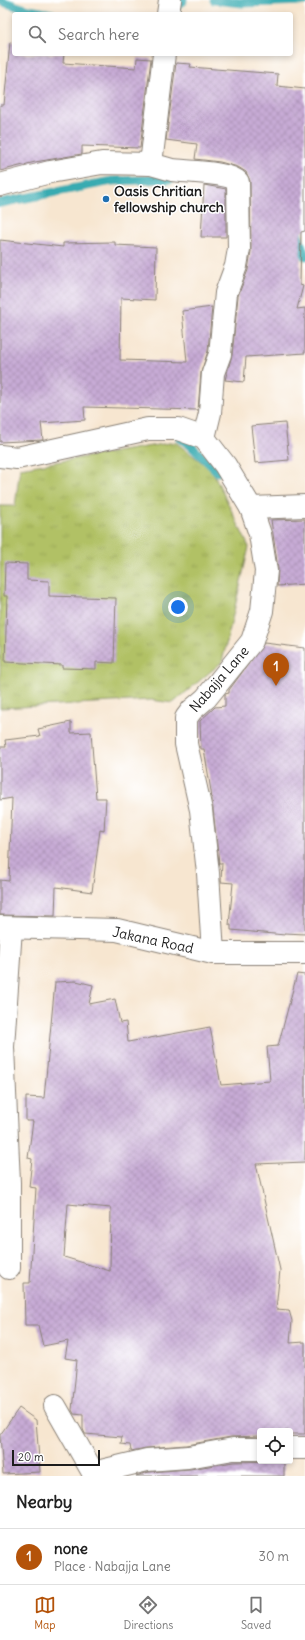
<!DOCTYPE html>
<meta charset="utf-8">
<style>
body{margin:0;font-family:Delius,sans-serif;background:#f6f6f6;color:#222}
.controls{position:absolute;right:12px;bottom:12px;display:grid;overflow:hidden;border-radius:4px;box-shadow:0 2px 6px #0003}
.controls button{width:36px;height:36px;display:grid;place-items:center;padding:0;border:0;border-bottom:1px solid #e0e0e0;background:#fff;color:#222;font:20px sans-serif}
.scale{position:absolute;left:12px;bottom:10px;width:88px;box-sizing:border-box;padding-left:4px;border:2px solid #1c1c1c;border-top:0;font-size:11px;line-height:14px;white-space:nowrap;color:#1c1c1c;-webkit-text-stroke:3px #fff;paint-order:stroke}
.you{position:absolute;left:178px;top:607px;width:14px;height:14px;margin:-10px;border:3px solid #fff;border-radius:50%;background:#1a73e8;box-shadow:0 0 0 6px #1a73e833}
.badge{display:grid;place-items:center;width:26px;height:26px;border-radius:50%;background:#b45309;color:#fff;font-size:13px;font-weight:700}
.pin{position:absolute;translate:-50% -33px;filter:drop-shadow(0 1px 2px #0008)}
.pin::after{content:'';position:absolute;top:21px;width:14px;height:12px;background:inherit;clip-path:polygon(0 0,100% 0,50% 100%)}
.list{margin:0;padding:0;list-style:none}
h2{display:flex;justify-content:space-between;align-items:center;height:52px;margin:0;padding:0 16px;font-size:17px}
h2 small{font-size:13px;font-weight:400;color:#767676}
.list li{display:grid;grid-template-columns:26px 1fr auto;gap:12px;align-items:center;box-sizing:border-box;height:56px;padding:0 16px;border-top:1px solid #e0e0e0}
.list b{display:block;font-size:15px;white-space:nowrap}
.list p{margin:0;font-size:13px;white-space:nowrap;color:#767676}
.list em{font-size:13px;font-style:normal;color:#767676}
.icon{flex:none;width:22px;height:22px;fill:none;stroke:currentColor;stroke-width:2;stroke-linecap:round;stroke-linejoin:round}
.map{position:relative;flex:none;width:305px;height:1476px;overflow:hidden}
.search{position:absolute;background:#fff;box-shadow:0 2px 6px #0003;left:12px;right:12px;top:12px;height:44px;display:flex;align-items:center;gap:10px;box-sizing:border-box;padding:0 14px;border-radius:4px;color:#767676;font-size:15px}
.sheet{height:108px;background:#fff}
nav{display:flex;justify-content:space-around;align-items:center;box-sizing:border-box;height:56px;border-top:1px solid #e0e0e0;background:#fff;font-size:11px;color:#767676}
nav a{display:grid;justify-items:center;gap:2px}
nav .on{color:#b45309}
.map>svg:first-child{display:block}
.grass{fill:url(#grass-tufts);stroke:#666e40}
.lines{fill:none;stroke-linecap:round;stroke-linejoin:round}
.stream{stroke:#38abb1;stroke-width:9}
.building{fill:url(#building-cross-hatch);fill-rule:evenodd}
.minor-casing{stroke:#8a8176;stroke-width:24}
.minor{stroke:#fff;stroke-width:22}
.poi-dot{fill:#1f6fb2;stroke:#fff;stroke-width:1.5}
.labels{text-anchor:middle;stroke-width:3;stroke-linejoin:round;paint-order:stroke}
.poi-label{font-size:14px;font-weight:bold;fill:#1c1c1c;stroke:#fff;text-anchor:start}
.street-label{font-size:14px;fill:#1c1c1c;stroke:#fff}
</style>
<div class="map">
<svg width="305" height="1476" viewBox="0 0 305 1476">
<defs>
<pattern id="grass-tufts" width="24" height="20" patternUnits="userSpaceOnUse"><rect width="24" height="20" fill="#b1c165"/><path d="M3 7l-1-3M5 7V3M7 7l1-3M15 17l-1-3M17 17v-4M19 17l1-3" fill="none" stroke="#98a557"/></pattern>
<pattern id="building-cross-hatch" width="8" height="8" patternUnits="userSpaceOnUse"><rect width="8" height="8" fill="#c7abd5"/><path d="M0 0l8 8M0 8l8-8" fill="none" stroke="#aa93b6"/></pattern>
</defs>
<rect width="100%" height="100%" fill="#fff"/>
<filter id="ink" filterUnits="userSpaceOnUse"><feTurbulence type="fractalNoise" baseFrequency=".025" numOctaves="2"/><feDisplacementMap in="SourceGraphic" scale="8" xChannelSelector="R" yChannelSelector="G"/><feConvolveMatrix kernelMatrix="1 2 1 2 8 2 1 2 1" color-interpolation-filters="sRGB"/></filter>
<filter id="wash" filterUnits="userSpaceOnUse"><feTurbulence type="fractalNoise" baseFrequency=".012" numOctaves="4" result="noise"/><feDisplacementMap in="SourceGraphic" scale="16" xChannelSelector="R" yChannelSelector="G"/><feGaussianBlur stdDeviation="0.9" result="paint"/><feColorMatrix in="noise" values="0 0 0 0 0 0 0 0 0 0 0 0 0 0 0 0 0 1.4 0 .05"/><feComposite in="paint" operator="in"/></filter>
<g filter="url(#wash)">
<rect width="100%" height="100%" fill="#f7e6d0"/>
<polygon class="grass" points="175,442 212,470 249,547 222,662 173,703 151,700 0,708 0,506 15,506 20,468"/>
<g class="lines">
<g class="stream">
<polyline points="214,0 242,3 305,1"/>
<polyline points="0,1 29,10 52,14"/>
<polyline points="175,13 176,7 183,0"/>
<polyline points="0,203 112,181 171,179"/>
<polyline points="297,233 305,256"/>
<polyline points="180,438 190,445 218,472"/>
</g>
</g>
<g id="blocks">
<g class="building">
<polygon points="10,42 14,43 14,54 64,54 63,63 136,68 137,58 151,59 140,148 82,146 82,154 35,162 0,171 0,105 4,105"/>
<polygon points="176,63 191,64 190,67 278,74 277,86 305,89 305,231 301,232 300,285 303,286 297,309 305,308 305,353 246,357 244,382 225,380 232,355 238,296 248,270 251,251 250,181 246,172 238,167 220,162 195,159 197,144 166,140"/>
<polygon points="204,185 226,189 226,237 201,237"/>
<polygon points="0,240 63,247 63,243 115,242 115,245 156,247 155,300 121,298 120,360 187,362 182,311 212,307 208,351 201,372 198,410 84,407 85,420 41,423 43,440 0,442"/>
<polygon points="285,423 289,460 255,463 251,426"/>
<polygon points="305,519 305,584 277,586 278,569 271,520"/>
<polygon points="5,563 27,564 27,580 49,581 49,596 116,598 114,663 96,662 96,669 62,668 62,665 5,662 7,596 4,596"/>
<polygon points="264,643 305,648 305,934 285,933 285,935 231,930 231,925 229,925 233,883 221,882 222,863 219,863 211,791 204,749 201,749 200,721 215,707 225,706 225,694 229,693 229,690"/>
<polygon points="71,722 71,733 91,732 96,798 106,798 104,831 100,830 92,892 56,887 55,916 0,915 0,880 9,881 12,798 0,800 0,747 6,747 5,740 40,736 38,729"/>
<path d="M 297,974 L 305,975 L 305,1162 L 256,1164 L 280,1270 L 276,1309 L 289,1310 L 292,1321 L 290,1343 L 305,1342 L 305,1434 L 291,1434 L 290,1436 L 290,1431 L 260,1431 L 260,1436 L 231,1437 L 186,1445 L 146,1448 L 131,1451 L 130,1445 L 121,1444 L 122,1437 L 85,1434 L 83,1429 L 83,1415 L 74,1414 L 72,1410 L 77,1360 L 65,1358 L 68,1341 L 43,1346 L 38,1325 L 25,1325 L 24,1283 L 30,1283 L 36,1188 L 29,1187 L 32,1159 L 28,1158 L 33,1121 L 26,1121 L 26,1097 L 44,1098 L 55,982 L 76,981 L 93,985 L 89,1004 L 115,999 L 120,1023 L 126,1022 L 128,1042 L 210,1027 L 221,1085 L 270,1081 L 267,1047 L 278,1046 ZM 68,1204 L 111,1208 L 110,1271 L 64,1257 Z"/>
<polygon points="19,1408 36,1420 40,1472 3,1474 0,1435"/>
<polygon points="284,1461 284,1476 136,1476 149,1472 190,1469 234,1462"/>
</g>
</g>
</g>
<g filter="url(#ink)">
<use href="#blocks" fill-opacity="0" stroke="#8a8176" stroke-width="1"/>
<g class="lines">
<g class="minor-casing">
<g id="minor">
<polyline points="168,14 170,0"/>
<path d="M 151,164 C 158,166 165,168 172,170 C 186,172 230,172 238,182 L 239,249 L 236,266 L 226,293 L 220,354 L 213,373 L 210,413 L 204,438"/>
<polyline points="0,185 50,172 102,163 151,164 164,54"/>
<polyline points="0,456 17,458 148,429 178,429 204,438 225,465 251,508 260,534 266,571 262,611 252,641 206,698 192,710 186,718 186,744 201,810 208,873 213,953"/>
<polyline points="251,508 305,506"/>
<polyline points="0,927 117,930 213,953 305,953"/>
<polyline points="9,1268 9,1183 3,1047 11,928"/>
<polyline points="55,1406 95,1476"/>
<polyline points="290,1448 305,1448"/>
<polyline points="93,1473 147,1460 188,1457 233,1449 260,1449"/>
</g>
</g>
<use href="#minor" class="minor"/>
</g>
</g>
<circle class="poi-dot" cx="106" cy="199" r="4"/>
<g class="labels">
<g class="poi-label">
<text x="114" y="196">Oasis Chritian<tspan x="114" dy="16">fellowship church</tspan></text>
</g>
<g class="street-label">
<text transform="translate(219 679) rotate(-49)" y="5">Nabajja Lane</text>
<text transform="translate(153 940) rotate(12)" y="5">Jakana Road</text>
</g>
</g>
</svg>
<div class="controls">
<button><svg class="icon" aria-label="locate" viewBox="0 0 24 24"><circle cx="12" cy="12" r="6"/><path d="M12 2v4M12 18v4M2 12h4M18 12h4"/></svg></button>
</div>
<div class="scale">20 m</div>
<div class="you"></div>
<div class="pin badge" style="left:276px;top:686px">1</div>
<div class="search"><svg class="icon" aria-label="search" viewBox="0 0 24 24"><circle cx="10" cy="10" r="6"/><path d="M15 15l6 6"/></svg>Search here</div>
</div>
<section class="sheet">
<h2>Nearby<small></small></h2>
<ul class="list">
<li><span class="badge">1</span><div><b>none</b><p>Place · Nabajja Lane</p></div><em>30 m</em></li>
</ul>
</section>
<nav>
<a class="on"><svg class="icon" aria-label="map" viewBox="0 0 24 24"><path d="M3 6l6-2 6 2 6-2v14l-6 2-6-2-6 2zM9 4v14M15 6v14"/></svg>Map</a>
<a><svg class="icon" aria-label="directions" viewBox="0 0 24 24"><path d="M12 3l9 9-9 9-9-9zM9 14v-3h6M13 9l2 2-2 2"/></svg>Directions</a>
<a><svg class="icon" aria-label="saved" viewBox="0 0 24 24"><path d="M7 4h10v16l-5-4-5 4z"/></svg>Saved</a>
</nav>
